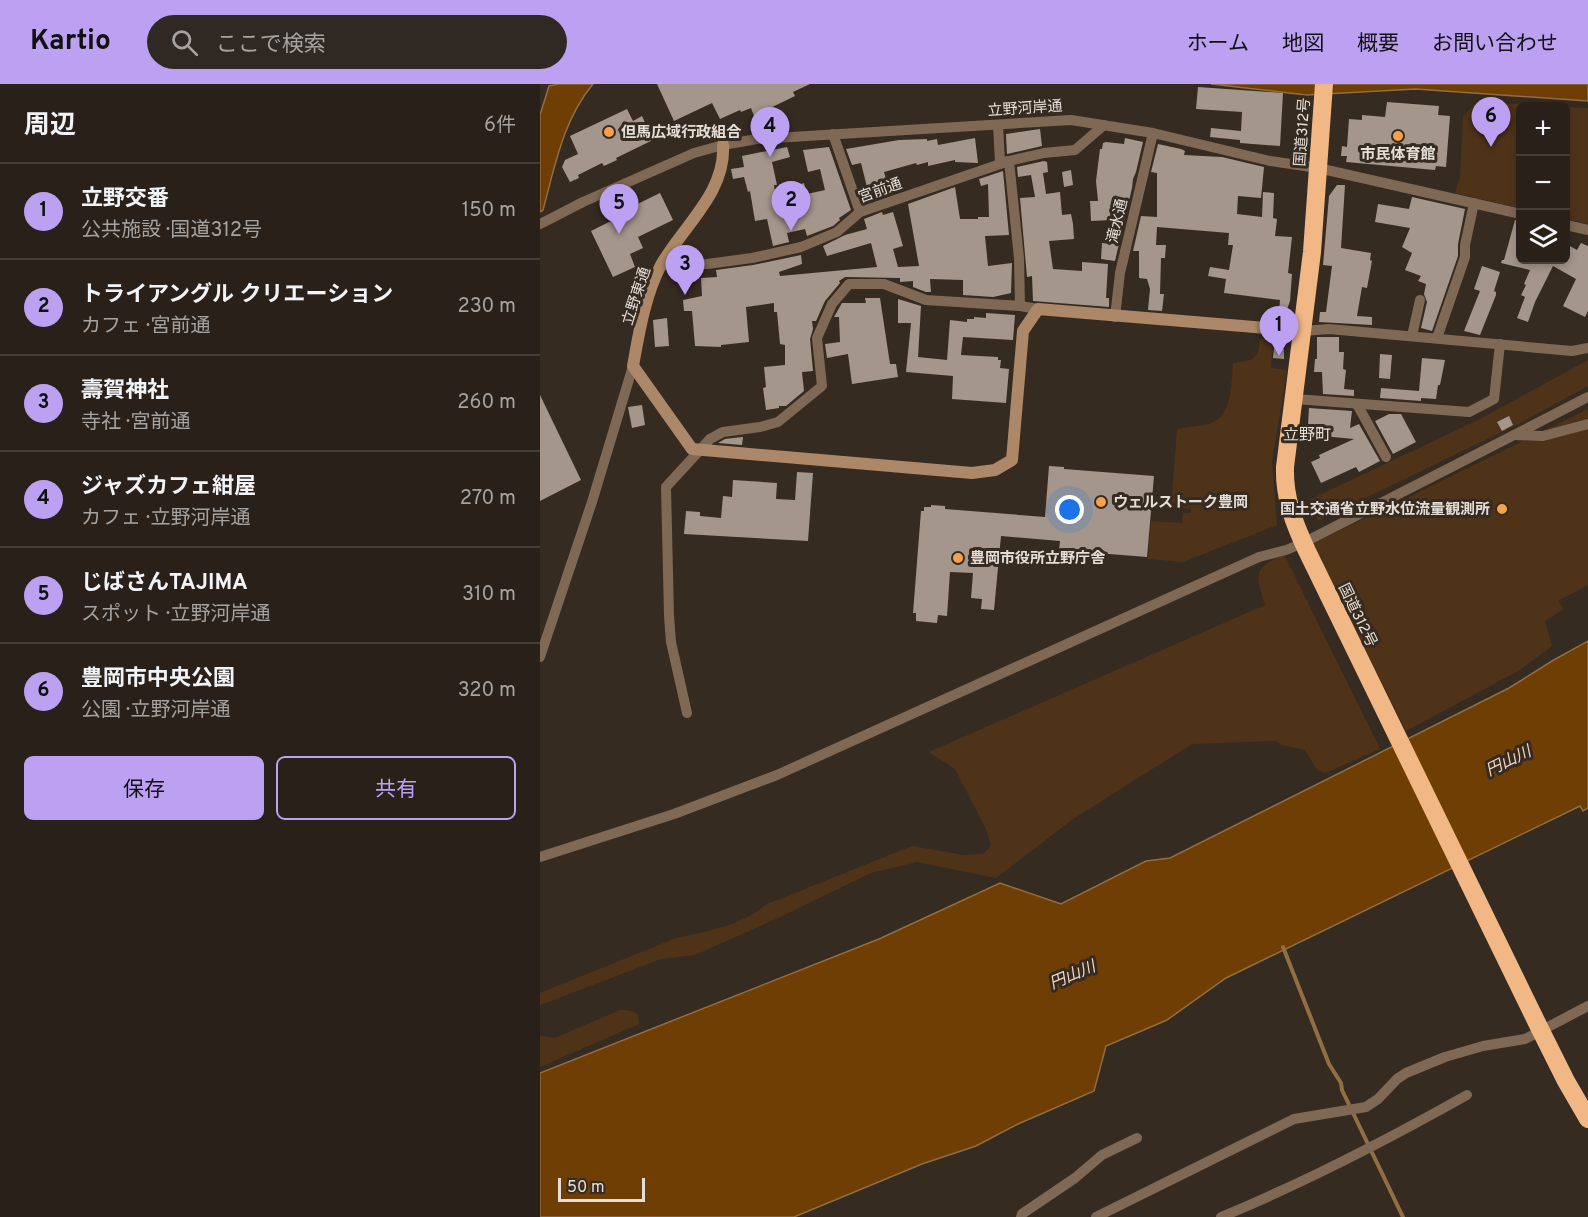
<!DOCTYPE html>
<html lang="ja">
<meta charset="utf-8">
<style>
body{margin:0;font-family:Overpass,"Noto Sans JP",sans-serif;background:#302822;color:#f1f3f6}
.controls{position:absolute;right:18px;top:18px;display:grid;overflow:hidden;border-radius:9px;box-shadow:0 3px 9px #0003}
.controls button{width:54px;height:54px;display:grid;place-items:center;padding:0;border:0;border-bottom:2px solid #443e38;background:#282019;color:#f1f3f6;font:30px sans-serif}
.scale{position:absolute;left:18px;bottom:15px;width:87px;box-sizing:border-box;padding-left:6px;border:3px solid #e5ded7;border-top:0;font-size:16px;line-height:21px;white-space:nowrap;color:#e5ded7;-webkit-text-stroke:4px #362b21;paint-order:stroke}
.you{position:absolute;left:530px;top:426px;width:21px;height:21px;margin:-15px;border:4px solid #fff;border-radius:50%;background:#1a73e8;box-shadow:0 0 0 9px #1a73e833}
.badge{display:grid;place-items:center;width:39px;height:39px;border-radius:50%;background:#bca0f2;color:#111;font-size:20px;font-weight:700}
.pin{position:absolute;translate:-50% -50px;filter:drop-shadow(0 2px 3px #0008)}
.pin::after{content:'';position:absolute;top:32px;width:21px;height:18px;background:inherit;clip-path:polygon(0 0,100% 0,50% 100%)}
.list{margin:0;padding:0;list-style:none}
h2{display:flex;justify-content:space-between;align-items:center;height:78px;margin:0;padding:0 24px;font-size:26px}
h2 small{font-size:20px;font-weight:400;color:#a5a3a2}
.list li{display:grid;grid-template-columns:39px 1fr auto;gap:18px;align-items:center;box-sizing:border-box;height:96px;padding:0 24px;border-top:2px solid #443e38}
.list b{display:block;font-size:22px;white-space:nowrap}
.list p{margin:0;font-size:20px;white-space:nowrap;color:#a5a3a2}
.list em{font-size:20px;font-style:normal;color:#a5a3a2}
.actions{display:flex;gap:12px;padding:18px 24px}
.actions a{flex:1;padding:14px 0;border:2px solid #bca0f2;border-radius:9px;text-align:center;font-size:21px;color:#bca0f2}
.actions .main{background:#bca0f2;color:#111}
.icon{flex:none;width:33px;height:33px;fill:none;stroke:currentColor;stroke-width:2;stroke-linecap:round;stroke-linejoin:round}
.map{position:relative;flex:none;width:1048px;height:1133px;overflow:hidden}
header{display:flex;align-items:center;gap:36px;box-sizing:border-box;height:84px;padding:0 30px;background:#bca0f2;color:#111}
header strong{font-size:28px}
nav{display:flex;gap:33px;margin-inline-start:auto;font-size:21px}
.search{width:420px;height:54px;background:#302822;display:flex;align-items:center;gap:15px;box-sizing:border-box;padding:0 21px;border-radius:33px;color:#a5a3a2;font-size:22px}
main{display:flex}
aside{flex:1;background:#282019}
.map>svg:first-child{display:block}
.green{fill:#4f3319}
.water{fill:#6f3e04;stroke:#926e43;stroke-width:1.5}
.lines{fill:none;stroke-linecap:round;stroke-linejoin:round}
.stream{stroke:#926e43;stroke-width:4}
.building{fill:#a4968b}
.street{stroke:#7f6854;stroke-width:10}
.secondary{stroke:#ad8868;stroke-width:12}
.highway{stroke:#f1b785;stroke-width:18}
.poi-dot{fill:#f8a04b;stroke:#362b21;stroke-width:2}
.labels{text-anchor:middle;stroke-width:6;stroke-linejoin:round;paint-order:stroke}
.street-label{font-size:15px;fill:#e5ded7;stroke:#362b21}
.poi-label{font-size:15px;font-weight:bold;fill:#e5ded7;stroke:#362b21;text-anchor:start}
.neighbourhood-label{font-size:16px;fill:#e5ded7;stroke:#362b21}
.water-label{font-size:16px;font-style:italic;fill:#f7d8be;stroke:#362b21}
</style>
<header>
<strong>Kartio</strong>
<div class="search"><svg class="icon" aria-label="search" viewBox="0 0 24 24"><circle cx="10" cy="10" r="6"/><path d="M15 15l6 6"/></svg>ここで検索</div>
<nav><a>ホーム</a><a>地図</a><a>概要</a><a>お問い合わせ</a></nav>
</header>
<main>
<aside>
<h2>周辺<small>6件</small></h2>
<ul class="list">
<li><span class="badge">1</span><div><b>立野交番</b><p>公共施設 · 国道312号</p></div><em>150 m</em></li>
<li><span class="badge">2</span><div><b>トライアングル クリエーション</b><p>カフェ · 宮前通</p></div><em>230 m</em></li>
<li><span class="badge">3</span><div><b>壽賀神社</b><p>寺社 · 宮前通</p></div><em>260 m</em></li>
<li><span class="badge">4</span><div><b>ジャズカフェ紺屋</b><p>カフェ · 立野河岸通</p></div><em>270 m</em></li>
<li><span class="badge">5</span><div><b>じばさんTAJIMA</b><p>スポット · 立野河岸通</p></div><em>310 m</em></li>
<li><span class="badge">6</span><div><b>豊岡市中央公園</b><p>公園 · 立野河岸通</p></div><em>320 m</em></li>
</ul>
<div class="actions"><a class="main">保存</a><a>共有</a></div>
</aside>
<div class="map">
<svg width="1048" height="1133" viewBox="0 0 1048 1133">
<rect width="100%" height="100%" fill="#362b21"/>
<g class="green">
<polygon points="936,18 1018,22 981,22 980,124 915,109 920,93 923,33"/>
<polygon points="1026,23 1048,24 1048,140 1026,135"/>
<path d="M 720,255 L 733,256 L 731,284 L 747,286 L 732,378 L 737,441 L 643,478 L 608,475 L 611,437 L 642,439 L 643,429 L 651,429 L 651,425 L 631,423 L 637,346 C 645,342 655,343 664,341 C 693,337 691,302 693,279 L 711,276 L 718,270 Z"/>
<polygon points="1048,276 1048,302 976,341 778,437 769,416 940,335"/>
<polygon points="1048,325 1048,501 1018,517 1024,525 1005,537 1012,562 980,586 866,647 773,460"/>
<path d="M 744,470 L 840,665 L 785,689 L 777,686 L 765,666 L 742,661 L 735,657 L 652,660 L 533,735 L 456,794 L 377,778 L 331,789 L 238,834 L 155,871 L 121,875 L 0,921 L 0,909 L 136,854 C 165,848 203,841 225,821 L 372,762 L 424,771 L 443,770 L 451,762 L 447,747 L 415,685 L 389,668 L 725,521 C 716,489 711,487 744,470 Z"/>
<path d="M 80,926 C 87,926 92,926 98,931 L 99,940 L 0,983 L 0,952 L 15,954 Z"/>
</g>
<g class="water">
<path d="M 19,0 L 53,0 C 23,36 15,82 3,126 L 0,128 L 0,31 L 9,2 Z"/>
<polygon points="671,0 1048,0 1048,17 876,5 766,11"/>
<polygon points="1048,557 1048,724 1043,727 1040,722 686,894 627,936 566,962 554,1007 478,1040 436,1062 382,1080 254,1133 0,1133 0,989 339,855 460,799 521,820 606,777 630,774 969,604 1012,577"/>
</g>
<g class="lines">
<polyline class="stream" points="743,863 789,980 801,999 802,1006 863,1133"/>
</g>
<g class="building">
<polygon points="117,0 270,0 253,8 255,12 214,32 211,24 201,28 200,26 180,35 172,19 134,37"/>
<polygon points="658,3 743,9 740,62 700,59 700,56 670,53 671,44 701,47 702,28 656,25"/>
<polygon points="847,18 899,22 898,31 910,32 906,83 896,82 895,86 806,78 807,72 801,72 802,62 807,63 809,35 822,36 822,31 845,33"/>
<polygon points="87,25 93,37 102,32 113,56 76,74 77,76 64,82 62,79 38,91 39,94 30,98 22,83 25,76 38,70 30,52"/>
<polygon points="500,45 502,62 467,70 466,50"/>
<polygon points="435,54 438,79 415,78 415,76 388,82 388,78 377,81 376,79 344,88 347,98 344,98 348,111 335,115 331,102 327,103 321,79 312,81 306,65 359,56 387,55 387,57 397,55 398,61"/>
<polygon points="585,54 603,58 596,88 593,95 592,104 575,177 561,175 562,159 573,160 572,136 551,137 550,117 558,117 556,97 560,65 562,65 563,59 566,58 584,60"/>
<polygon points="618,60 641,65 645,67 644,71 682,73 724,83 721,114 698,112 697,130 722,133 723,108 734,109 733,134 737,135 735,152 752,153 748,189 752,190 750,217 743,237 738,237 740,216 684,209 686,195 668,192 670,183 689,186 693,161 688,161 689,149 617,143 616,161 626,161 625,174 621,174 620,210 624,210 622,227 608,226 610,205 607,195 599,194 599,167 593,167 601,132 617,133 617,89 611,88"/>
<polygon points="247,63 250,73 232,78 237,101 234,101 237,121 258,116 254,102 264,99 267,110 285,106 280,85 268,88 263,66 289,63 311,126 299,134 300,136 293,142 267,152 265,145 247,149 249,158 233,162 227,135 215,137 210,107 208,108 204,93 193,95 191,85 204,83 202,72"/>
<polygon points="504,77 507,78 508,88 503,89 506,110 520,108 522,131 531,130 533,140 534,155 509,157 513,185 542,187 542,178 568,180 566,214 569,214 569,223 493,217 492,192 487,193 480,114 495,113 491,91 478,93 477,83"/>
<polygon points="531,86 533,101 524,103 522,88"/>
<polygon points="463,87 469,151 445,152 448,182 472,179 471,209 453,213 423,211 423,196 390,195 391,208 386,208 373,203 373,197 360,198 360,194 305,193 299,197 300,199 285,217 276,237 272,237 273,245 270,255 273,287 262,288 264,307 246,322 239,322 239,324 226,326 223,304 226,303 224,283 245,281 245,261 240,260 237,228 234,228 234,219 206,223 209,258 181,261 181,263 155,262 152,227 144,227 143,216 162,212 161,194 177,193 176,186 213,181 261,171 262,180 239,188 240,192 337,183 331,159 287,172 283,162 305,151 327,145 324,135 342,128 343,131 353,128 363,162 353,165 358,183 379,182 368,120 415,103 420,135 438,135 438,133 449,133 448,100 441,102 439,95"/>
<polygon points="797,101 805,101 801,164 831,169 830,176 832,177 827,204 822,203 817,232 832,233 832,241 779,238 780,228 786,228 792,182 783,181 789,112"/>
<polygon points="120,109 133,136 98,153 103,164 90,170 95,183 73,193 51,147 81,132 79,129"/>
<polygon points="872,113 925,125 918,160 918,172 892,247 881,244 887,218 884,210 886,200 878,197 881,192 865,186 872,169 862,163 870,144 835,138 838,120 869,125"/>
<polygon points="975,136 981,137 981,176 1026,176 1026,160 1037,166 1041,159 1048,162 1048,227 1045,233 1023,222 1036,195 1013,182 995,218 988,238 977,234 985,213 981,211 986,201 984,200 990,186 961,179 962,176 964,176"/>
<polygon points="942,182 960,188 954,207 956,208 956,211 940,251 924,247 940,207 934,205"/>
<polygon points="325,214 340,214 350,280 356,280 358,293 312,300 308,270 287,274 285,260 300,258 299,233 294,233 302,219 326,219"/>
<polygon points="358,215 381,222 378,273 407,276 410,236 427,238 427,235 434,235 434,233 446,234 446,229 475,231 473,256 423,253 421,271 458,273 458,276 461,276 460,284 469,285 466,319 412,315 413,292 366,288 371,239 358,239"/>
<polygon points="127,234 129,262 115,263 113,236"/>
<polygon points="777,253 799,253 799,268 804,268 803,285 806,286 804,305 814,306 814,312 783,310 782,288 774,288 775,275 777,275"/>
<polygon points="734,264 744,265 744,275 733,274"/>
<polygon points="840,270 852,271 850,295 839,294"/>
<polygon points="882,274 905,276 900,301 898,301 896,315 881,314 881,317 840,314 841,304 879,307"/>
<polygon points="0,311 41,396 0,417"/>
<polygon points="102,321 105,341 92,344 88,323"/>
<polygon points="769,324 812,327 810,344 819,340 840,377 819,388 816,383 781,399 771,378 780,374 779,371 814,355 772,351 773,341 768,341"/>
<polygon points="849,330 861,330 876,358 853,370 835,337"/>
<polygon points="969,332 973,341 962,347 957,338"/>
<polygon points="203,353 202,361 178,359 185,355"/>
<polygon points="509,382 524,383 524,385 614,392 607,473 519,466 520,457 461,452 454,526 441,525 442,515 431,514 433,489 410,488 407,532 398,531 397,539 376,537 376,529 373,529 381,427 384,427 384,423 391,423 391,421 405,422 405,425 505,433"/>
<polygon points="257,388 273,389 268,457 144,450 146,427 160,428 160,432 181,434 183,412 192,413 193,396 237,399 236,415 255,416"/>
</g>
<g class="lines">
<g class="street">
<polyline points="458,41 460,78 469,77 479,174 480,222"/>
<polyline points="293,50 320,128"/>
<polyline points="0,140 43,118 154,69 183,61 217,55 531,36 613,49 730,77 778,84 981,130"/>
<polyline points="1026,141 1048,146"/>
<polyline points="121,181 167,180 212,174 261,163 297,148 320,128 469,77 504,69 535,66 564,41"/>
<polyline points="575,233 580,189 613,49"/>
<polyline points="763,247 789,245 1032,267 1048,264"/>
<polyline points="872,252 880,216"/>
<polyline points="897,254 925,173 925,161 934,119"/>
<polyline points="755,315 929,328 954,315 960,260"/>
<polyline points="817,320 846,373"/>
<polyline points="975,351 1003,352 1048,340"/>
<polyline points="0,573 52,418 93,282"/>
<polyline points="147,629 131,558 129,532 126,403 170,355 183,348 220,343 238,338 282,302 277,254 292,220 309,200 344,200 386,216 480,222 498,225"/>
<polyline points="0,773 134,730 237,691 719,473 746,466 763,459 1048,313"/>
<polyline points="481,1133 482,1130 535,1094 562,1071 597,1054"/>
<polyline points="556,1133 754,1035 826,1023 838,1015 857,995 866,989 905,973 943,962 985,955 1048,922"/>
<path d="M 681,1133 C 766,1098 847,1056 927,1011"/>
</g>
<path class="secondary" d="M 183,61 C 186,109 143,142 121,181 C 105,211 99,249 93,282 L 152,365 L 432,389 L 455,386 L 472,376 L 483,247 L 498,225 L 763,247"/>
<path class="highway" d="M 784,0 L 772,168 L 745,383 C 744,414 754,439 767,467 L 1000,945 L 1026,997 L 1048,1035"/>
</g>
<g class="poi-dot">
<circle cx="69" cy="48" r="6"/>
<circle cx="858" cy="52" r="6"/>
<circle cx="561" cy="418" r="6"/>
<circle cx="962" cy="425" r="6"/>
<circle cx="418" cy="474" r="6"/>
</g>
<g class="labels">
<g class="street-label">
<text transform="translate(485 24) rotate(-4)" y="5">立野河岸通</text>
<text transform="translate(762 48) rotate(-86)" y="5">国道312号</text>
<text transform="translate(340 106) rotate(-20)" y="5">宮前通</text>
<text transform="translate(577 137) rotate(-77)" y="5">滝水通</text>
<text transform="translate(96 212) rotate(-72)" y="5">立野東通</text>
<text transform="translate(818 531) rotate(64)" y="5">国道312号</text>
</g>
<g class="poi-label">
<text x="81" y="53">但馬広域行政組合</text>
<text x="858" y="75" text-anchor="middle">市民体育館</text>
<text x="573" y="423">ウェルストーク豊岡</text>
<text x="950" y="430" text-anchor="end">国土交通省立野水位流量観測所</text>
<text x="430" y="479">豊岡市役所立野庁舎</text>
</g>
<g class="neighbourhood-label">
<text x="767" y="356">立野町</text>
</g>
<g class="water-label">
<text transform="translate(968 676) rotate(-26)" y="6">円山川</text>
<text transform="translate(532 890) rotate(-23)" y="6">円山川</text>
</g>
</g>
</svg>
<div class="controls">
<button>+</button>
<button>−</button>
<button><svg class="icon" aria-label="layers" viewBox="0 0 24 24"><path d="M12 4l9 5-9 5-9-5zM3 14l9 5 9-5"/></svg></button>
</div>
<div class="scale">50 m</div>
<div class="you"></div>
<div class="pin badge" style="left:739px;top:272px">1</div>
<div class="pin badge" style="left:251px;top:147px">2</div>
<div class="pin badge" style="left:145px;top:211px">3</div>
<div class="pin badge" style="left:230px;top:73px">4</div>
<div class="pin badge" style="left:79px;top:150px">5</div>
<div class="pin badge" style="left:951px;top:63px">6</div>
</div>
</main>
